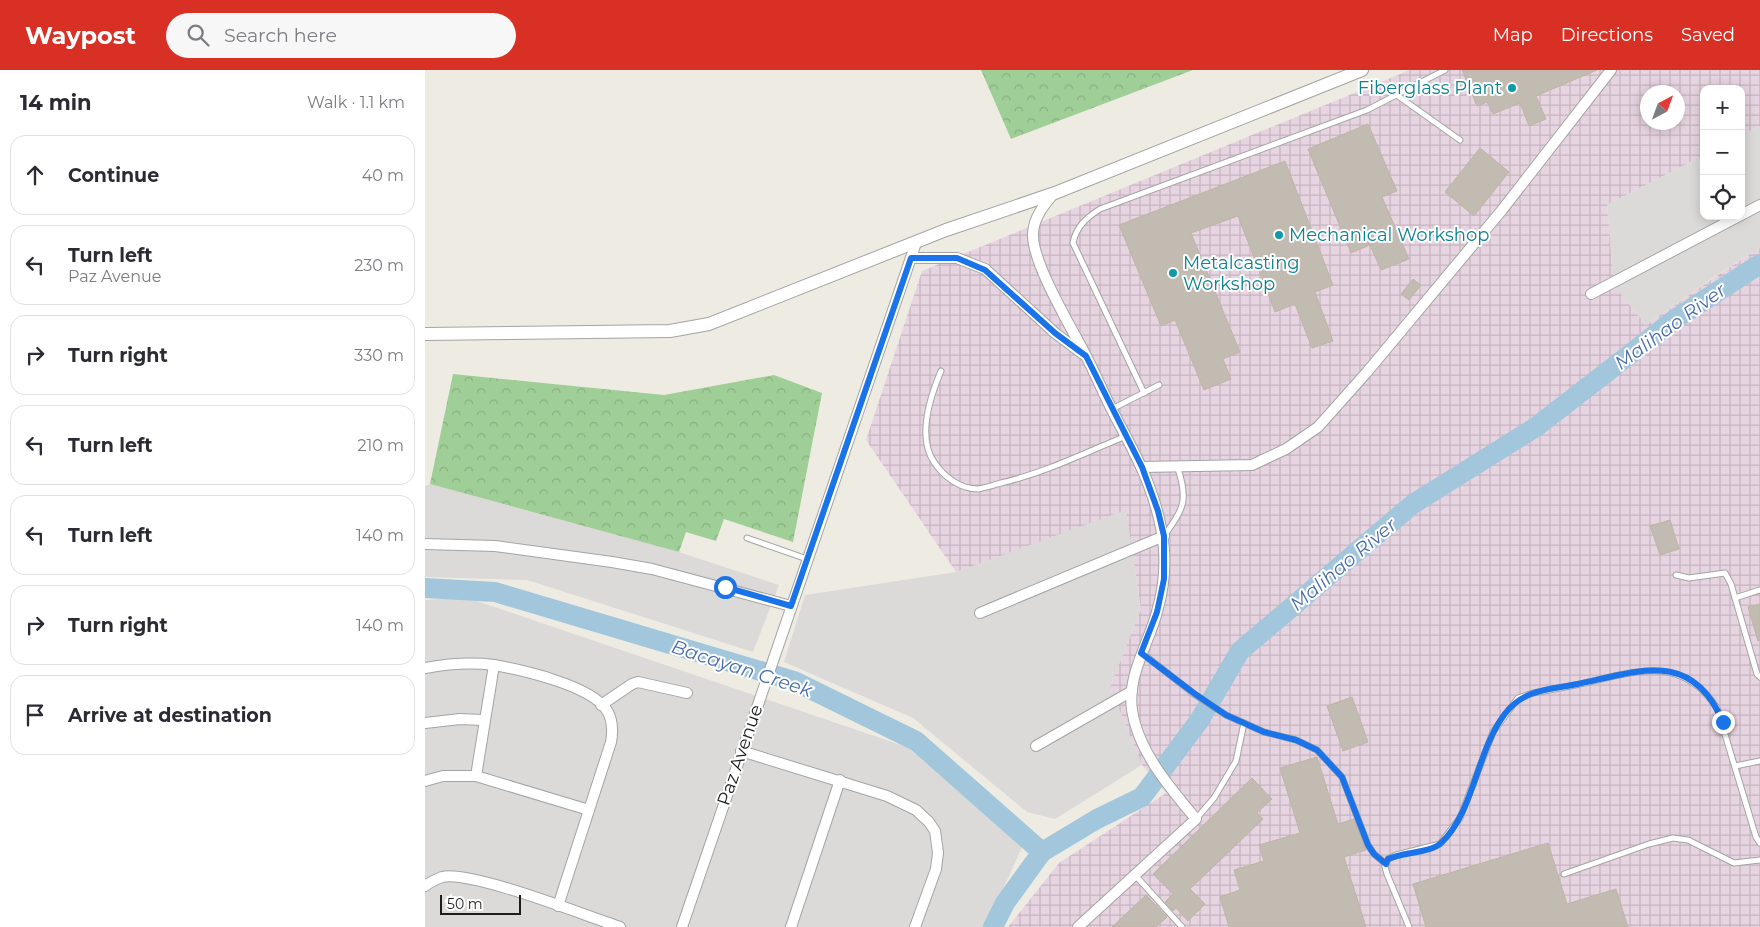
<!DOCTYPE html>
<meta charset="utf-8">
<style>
body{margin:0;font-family:Montserrat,sans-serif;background:#f7f7f7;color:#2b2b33}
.controls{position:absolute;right:15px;top:15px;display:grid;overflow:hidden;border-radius:10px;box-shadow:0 2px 12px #0003}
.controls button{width:45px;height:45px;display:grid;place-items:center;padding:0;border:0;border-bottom:1px solid #e1e1e2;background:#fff;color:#2b2b33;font:25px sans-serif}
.compass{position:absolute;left:1215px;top:15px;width:45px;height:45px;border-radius:50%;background:#fff;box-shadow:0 2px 12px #0003;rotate:41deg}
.scale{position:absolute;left:15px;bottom:12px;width:81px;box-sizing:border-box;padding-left:5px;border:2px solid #1d1d1d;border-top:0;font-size:14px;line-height:18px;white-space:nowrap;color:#1d1d1d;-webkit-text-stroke:4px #fff;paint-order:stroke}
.stop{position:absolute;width:15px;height:15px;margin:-11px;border:4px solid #1a73e8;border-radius:50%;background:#fff}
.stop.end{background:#1a73e8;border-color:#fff;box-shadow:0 1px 5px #0008}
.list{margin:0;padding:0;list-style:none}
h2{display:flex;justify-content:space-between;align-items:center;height:65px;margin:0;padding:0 20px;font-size:21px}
h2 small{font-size:16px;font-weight:400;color:#7c7c81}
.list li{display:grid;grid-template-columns:32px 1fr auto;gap:15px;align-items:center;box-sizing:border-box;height:80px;margin:0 10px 10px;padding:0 10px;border:1px solid #e1e1e2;border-radius:15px}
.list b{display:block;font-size:19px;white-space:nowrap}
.list p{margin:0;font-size:16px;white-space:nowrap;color:#7c7c81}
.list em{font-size:16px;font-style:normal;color:#7c7c81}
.icon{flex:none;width:28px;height:28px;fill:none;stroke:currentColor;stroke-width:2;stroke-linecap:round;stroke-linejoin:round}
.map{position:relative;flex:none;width:1335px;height:857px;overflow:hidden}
header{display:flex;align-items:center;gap:30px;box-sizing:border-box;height:70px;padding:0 25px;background:#d93025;color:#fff}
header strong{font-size:24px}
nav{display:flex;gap:28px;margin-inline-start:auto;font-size:18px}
.search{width:350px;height:45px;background:#f7f7f7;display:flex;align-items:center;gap:12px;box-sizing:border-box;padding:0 18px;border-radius:28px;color:#7c7c81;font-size:19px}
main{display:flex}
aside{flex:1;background:#fff}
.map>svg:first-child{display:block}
.residential{fill:#dbdad9}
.industrial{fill:url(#industrial-grid);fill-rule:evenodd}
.forest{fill:url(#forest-crowns)}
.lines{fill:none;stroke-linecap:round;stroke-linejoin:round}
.river{stroke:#a2c6dc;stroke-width:20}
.building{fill:#c2bbb2;stroke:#c0b4a5}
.service-casing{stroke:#a4a4a4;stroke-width:7}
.minor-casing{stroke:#a4a4a4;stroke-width:12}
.tertiary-casing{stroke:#a4a4a4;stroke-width:14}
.service{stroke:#fff;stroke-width:5}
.minor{stroke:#fff;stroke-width:10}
.tertiary{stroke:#fff;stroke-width:12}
.route{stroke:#1a73e8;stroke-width:6}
.culture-dot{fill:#0f9aa8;stroke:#fff;stroke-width:2}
.labels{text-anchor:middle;stroke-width:4;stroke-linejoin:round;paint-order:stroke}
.culture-label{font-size:18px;fill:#0d838f;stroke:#fff;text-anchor:start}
.street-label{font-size:18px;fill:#1d1d1d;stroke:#fff}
.water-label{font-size:19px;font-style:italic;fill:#496cac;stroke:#fff}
</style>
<header>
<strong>Waypost</strong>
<div class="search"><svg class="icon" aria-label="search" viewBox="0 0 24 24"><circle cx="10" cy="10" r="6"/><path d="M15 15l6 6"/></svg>Search here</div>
<nav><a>Map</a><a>Directions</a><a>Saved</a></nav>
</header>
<main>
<aside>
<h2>14 min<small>Walk · 1.1 km</small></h2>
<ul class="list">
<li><svg class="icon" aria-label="ahead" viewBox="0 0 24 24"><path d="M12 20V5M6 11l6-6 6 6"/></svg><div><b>Continue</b></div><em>40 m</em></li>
<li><svg class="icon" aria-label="left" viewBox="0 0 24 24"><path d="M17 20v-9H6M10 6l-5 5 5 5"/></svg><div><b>Turn left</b><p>Paz Avenue</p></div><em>230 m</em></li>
<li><svg class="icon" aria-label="right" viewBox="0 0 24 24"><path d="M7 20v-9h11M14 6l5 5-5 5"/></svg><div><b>Turn right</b></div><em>330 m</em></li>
<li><svg class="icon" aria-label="left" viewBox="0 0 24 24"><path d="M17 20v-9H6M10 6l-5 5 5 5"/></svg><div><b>Turn left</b></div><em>210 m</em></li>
<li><svg class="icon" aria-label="left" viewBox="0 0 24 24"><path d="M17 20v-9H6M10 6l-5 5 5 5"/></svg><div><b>Turn left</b></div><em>140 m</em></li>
<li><svg class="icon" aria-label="right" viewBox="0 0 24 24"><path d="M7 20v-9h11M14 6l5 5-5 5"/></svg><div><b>Turn right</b></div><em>140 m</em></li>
<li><svg class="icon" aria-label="arrive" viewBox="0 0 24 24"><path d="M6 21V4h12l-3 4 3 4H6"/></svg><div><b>Arrive at destination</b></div></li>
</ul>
</aside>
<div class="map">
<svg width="1335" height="857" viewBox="0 0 1335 857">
<defs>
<pattern id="industrial-grid" width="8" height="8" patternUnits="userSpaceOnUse" patternTransform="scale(1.25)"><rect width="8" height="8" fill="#e7d4e1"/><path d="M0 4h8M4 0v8" fill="none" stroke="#c6b6c1"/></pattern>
<pattern id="forest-crowns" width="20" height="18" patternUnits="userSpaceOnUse" patternTransform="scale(1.25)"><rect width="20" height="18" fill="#9fce97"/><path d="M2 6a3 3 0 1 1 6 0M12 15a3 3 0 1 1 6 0" fill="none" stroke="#88b082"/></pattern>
</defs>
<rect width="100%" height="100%" fill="#eeece2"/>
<g class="residential">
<polygon points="1335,56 1335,178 1296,202 1221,255 1189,216 1182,135 1279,85 1279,146 1316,146 1316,65"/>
<polygon points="5,414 254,482 354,515 328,582 102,510 0,507 0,416"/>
<polygon points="701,439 716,539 685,617 717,695 630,749 602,742 488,648 359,592 380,525 531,502"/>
<polygon points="40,527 482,677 597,777 561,857 0,857 0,530"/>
</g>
<path class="industrial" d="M 985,0 L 1335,0 L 1335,56 L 1316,65 L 1316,19 L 1279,19 L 1279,85 L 1182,135 L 1189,216 L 1221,255 L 1297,202 L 1335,178 L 1335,857 L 583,857 L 634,793 L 741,723 L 717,695 L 685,617 L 716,539 L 701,440 L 531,502 L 441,370 L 497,201 ZM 1222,22 L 1252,22 L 1252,52 L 1222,52 Z"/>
<g class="forest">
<polygon points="556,0 768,0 586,69"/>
<polygon points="28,304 239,325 349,305 397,323 368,472 299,449 291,471 261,462 254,482 5,414"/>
</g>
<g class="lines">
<g class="river">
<polyline points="0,518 70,522 369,611 491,671 617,782"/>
<polyline points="568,857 580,833 617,782 672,749 717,727 774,651 815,581 988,434 1111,357 1249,250 1335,194"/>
</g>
</g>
<g class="building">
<polygon points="1037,0 1172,0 1111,26 1121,49 1104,56 1095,33 1068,44 1062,32 1052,36"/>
<polygon points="943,54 972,121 957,127 984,189 956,200 945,175 926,183 883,79"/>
<polygon points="1055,78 1084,102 1049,146 1020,122"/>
<polygon points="860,91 908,215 890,222 908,271 887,278 870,234 850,242 813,146 766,163 815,282 798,289 806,309 779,320 750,250 736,256 694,155"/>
<polygon points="988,209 996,215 984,230 976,224"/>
<polygon points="1245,450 1254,479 1235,485 1225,456"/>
<polygon points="1335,534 1335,570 1333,571 1323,537"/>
<polygon points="927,627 943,672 918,681 902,636"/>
<polygon points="892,687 913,754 929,749 941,780 919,787 941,857 804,857 795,827 815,820 809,800 839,791 834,775 875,763 855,698"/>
<polygon points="827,708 847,729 832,743 838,749 765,819 780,834 763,851 751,838 748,841 740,832 748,824 728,804"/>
<polygon points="1123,773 1142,834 1191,819 1203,857 1001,857 988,814"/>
<polygon points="721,825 742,847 731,857 687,857"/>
</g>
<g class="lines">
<g class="service-casing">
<g id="service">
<polyline points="973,26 1035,70"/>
<path d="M 516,301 C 505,327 492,367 509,392 C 519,407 535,419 553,419 C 560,418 569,415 576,413 C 619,403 660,383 701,366"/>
<path d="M 719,323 L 648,173 C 651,157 661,148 675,139 L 942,40 L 1020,0"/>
<polyline points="687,339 734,315"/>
<path d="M 739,466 C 759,438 764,430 752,396"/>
<polyline points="322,468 382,489"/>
<polyline points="1251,505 1264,508 1300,503 1306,514 1332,604 1335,607"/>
<polyline points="1310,528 1335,520"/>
<polyline points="717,583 769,624 801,645 839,662 871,670 892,680 917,707 943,775 949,784 961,794"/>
<polyline points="1310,696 1335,691"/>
<polyline points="771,749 789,728 811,691 819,653"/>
<polyline points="1139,804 1224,774 1248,768 1263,770 1309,793 1335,790"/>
<polyline points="710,805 757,857"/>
<path d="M 984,857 L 962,804 L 960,797 L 963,789 L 971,785 L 1015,774 L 1035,748 L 1068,662 L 1093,628 L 1108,623 C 1128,619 1148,616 1168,611 C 1218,599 1259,588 1292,638 L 1331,767 L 1335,773"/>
</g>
</g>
<g class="minor-casing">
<g id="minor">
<path d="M 629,123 C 619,135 609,147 608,163 C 606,191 646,257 660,284 C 669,301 677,320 686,338 C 699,364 714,388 724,416 C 740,459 745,497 732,542 C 724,573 702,605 707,640 C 713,681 745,718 771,749 L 653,857"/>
<polyline points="486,188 532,188 560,199 630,263 658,284"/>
<polyline points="1166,224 1335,135"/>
<polyline points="717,397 827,395 861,379 893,357 942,302 1077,140 1186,0"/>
<polyline points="0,474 70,476 187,492 227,499 366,536"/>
<polyline points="555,543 739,466"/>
<path d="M 0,598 C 22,594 46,592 69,595 C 97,600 164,615 181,639 C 188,649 188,661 186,672 L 133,836"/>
<polyline points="176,635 207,614 213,612 262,623"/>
<polyline points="0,653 35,649 58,650"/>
<polyline points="611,676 707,621"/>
<polyline points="316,681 462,726 491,740 504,752 510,761 513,783 511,799 490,857"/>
<polyline points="51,706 69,595"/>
<polyline points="0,711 18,706 51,706 164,740"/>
<path d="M 0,816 C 5,812 12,809 17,807 C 46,800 161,846 195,857"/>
<polyline points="257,857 491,173"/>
<polyline points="366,857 415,710"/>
</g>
</g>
<g class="tertiary-casing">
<polyline id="tertiary" points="0,264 245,261 284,254 521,160 630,123 937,0"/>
</g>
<use href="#service" class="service"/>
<use href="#minor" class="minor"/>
<use href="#tertiary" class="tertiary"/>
</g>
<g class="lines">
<path class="route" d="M 300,517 L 366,536 L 486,188 L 532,188 L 560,200 L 630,263 L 661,286 L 717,397 L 733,441 L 739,466 L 739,509 L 732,542 L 716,583 L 770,624 L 801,645 L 839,662 L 871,670 L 892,680 L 917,707 L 943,775 L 949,784 L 961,794 L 963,789 C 977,782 1006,783 1016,773 C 1048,744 1052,681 1079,645 C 1098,619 1123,620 1153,614 C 1214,601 1267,579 1298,652"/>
</g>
<g class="culture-dot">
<circle cx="1087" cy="18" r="5"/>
<circle cx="854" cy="165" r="5"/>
<circle cx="748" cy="203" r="5"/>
</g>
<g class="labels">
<g class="culture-label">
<text x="1077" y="24" text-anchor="end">Fiberglass Plant</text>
<text x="864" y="171">Mechanical Workshop</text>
<text x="758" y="199">Metalcasting<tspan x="758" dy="21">Workshop</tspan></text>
</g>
<g class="street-label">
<text transform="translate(315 685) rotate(-71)" y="6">Paz Avenue</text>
</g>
<g class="water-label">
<text transform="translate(1245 256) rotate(-36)" y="7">Malihao River</text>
<text transform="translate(918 494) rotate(-40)" y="7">Malihao River</text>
<text transform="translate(317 598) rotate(18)" y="7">Bacayan Creek</text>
</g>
</g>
</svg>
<div class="controls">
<button>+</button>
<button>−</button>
<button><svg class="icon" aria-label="locate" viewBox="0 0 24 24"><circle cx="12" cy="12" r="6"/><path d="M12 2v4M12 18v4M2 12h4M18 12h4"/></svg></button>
</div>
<svg class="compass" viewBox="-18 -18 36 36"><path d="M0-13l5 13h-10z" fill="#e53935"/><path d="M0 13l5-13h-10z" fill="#7c7c81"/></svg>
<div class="scale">50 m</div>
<div class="stop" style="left:300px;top:517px"></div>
<div class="stop end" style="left:1298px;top:652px"></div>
</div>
</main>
